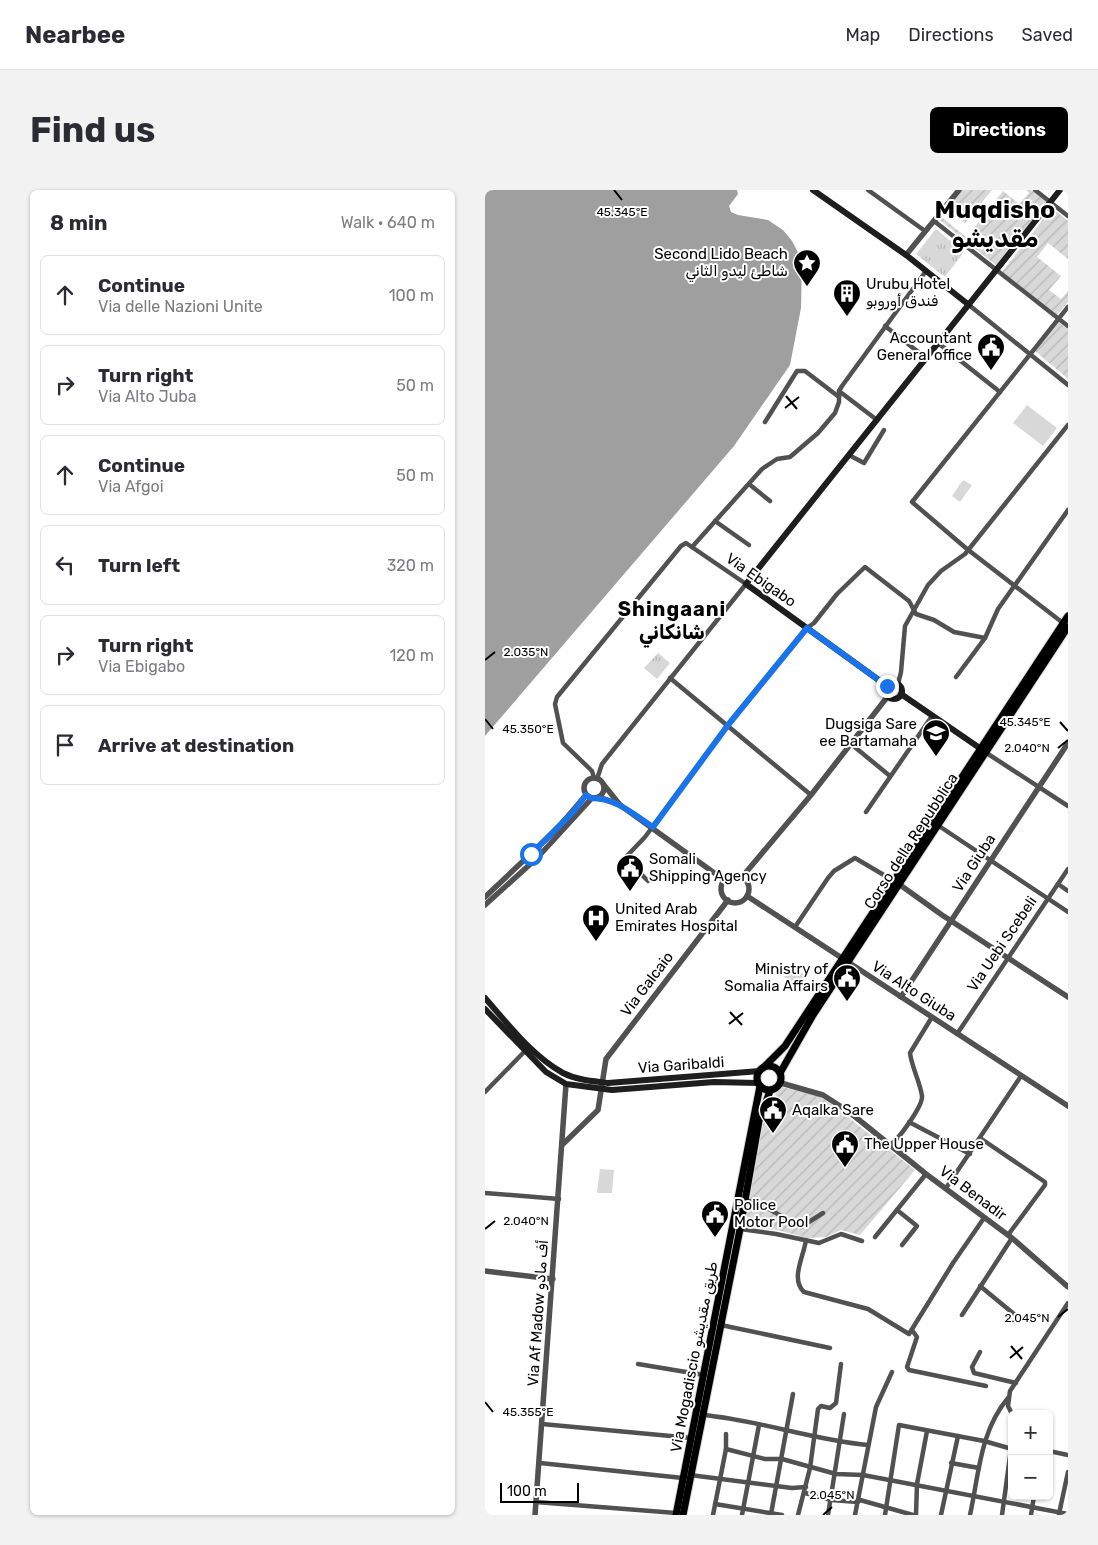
<!DOCTYPE html>
<meta charset="utf-8">
<style>
body{margin:0;font-family:Rubik,Vazirmatn,sans-serif;background:#f2f2f3;color:#2b2b33}
.controls{position:absolute;right:15px;bottom:15px;display:grid;overflow:hidden;border-radius:8px;box-shadow:0 1px 4px #0004}
.controls button{width:45px;height:45px;display:grid;place-items:center;padding:0;border:0;border-bottom:1px solid #e1e1e2;background:#fff;color:#2b2b33;font:25px sans-serif}
.scale{position:absolute;left:15px;bottom:12px;width:79px;box-sizing:border-box;padding-left:5px;border:2px solid #000;border-top:0;font-size:14px;line-height:18px;white-space:nowrap;color:#000;-webkit-text-stroke:4px #fff;paint-order:stroke}
.stop{position:absolute;width:15px;height:15px;margin:-11px;border:4px solid #1a73e8;border-radius:50%;background:#fff}
.stop.end{background:#1a73e8;border-color:#fff;box-shadow:0 1px 5px #0008}
.list{margin:0;padding:0;list-style:none}
h2{display:flex;justify-content:space-between;align-items:center;height:65px;margin:0;padding:0 20px;font-size:21px}
h2 small{font-size:16px;font-weight:400;color:#7c7c81}
.list li{display:grid;grid-template-columns:32px 1fr auto;gap:15px;align-items:center;box-sizing:border-box;height:80px;margin:0 10px 10px;padding:0 10px;border:1px solid #e1e1e2;border-radius:8px}
.list b{display:block;font-size:19px;white-space:nowrap}
.list p{margin:0;font-size:16px;white-space:nowrap;color:#7c7c81}
.list em{font-size:16px;font-style:normal;color:#7c7c81}
.icon{flex:none;width:28px;height:28px;fill:none;stroke:currentColor;stroke-width:2;stroke-linecap:round;stroke-linejoin:round}
.map{position:relative;flex:none;width:583px;height:1325px;overflow:hidden;border-radius:8px}
header{display:flex;align-items:center;gap:30px;box-sizing:border-box;height:70px;padding:0 25px;background:#fff;border-bottom:1px solid #e1e1e2}
header strong{font-size:24px}
nav{display:flex;gap:28px;margin-inline-start:auto;font-size:18px}
.intro{display:flex;align-items:center;justify-content:space-between;box-sizing:border-box;height:120px;padding:0 30px}
h1{margin:0;font-size:35px}
.button{padding:12px 22px;border-radius:8px;background:#000;color:#fff;font-size:18px;font-weight:700}
main{display:flex;gap:30px;padding:0 30px}
aside{flex:1;background:#fff;border-radius:8px;box-shadow:0 1px 4px #0004}
.map>svg:first-child{display:block}
.grass{fill:url(#grass-tufts)}
.garden{fill:url(#garden-furrows)}
.pitch{fill:#d8d8d8}
.water{fill:#9f9f9f}
.lines{fill:none;stroke-linecap:round;stroke-linejoin:round}
.trunk-casing{stroke:#dbdbdb;stroke-width:9}
.minor{stroke:#515151;stroke-width:4.5}
.tertiary{stroke:#515151;stroke-width:5.5}
.secondary{stroke:#1e1e1e;stroke-width:6}
.trunk{stroke:#000;stroke-width:7}
.route{stroke:#1a73e8;stroke-width:6}
.ticks{fill:none;stroke:#000;stroke-width:2}
.labels{text-anchor:middle;stroke-width:4;stroke-linejoin:round;paint-order:stroke}
.poi-label{font-size:15px;fill:#000;stroke:#fff;text-anchor:start}
.street-label{font-size:15px;fill:#000;stroke:#fff}
.district-label{font-size:20px;font-weight:bold;letter-spacing:1px;fill:#000;stroke:#fff}
.town-label{font-size:25px;font-weight:bold;fill:#000;stroke:#fff}
.ticks-label{font-size:12px;text-anchor:middle;fill:#000;stroke:#fff;stroke-width:4;stroke-linejoin:round;paint-order:stroke}
</style>
<header>
<strong>Nearbee</strong>
<nav><a>Map</a><a>Directions</a><a>Saved</a></nav>
</header>
<div class="intro"><h1>Find us</h1><a class="button">Directions</a></div>
<main>
<aside>
<h2>8 min<small>Walk · 640 m</small></h2>
<ul class="list">
<li><svg class="icon" aria-label="ahead" viewBox="0 0 24 24"><path d="M12 20V5M6 11l6-6 6 6"/></svg><div><b>Continue</b><p>Via delle Nazioni Unite</p></div><em>100 m</em></li>
<li><svg class="icon" aria-label="right" viewBox="0 0 24 24"><path d="M7 20v-9h11M14 6l5 5-5 5"/></svg><div><b>Turn right</b><p>Via Alto Juba</p></div><em>50 m</em></li>
<li><svg class="icon" aria-label="ahead" viewBox="0 0 24 24"><path d="M12 20V5M6 11l6-6 6 6"/></svg><div><b>Continue</b><p>Via Afgoi</p></div><em>50 m</em></li>
<li><svg class="icon" aria-label="left" viewBox="0 0 24 24"><path d="M17 20v-9H6M10 6l-5 5 5 5"/></svg><div><b>Turn left</b></div><em>320 m</em></li>
<li><svg class="icon" aria-label="right" viewBox="0 0 24 24"><path d="M7 20v-9h11M14 6l5 5-5 5"/></svg><div><b>Turn right</b><p>Via Ebigabo</p></div><em>120 m</em></li>
<li><svg class="icon" aria-label="arrive" viewBox="0 0 24 24"><path d="M6 21V4h12l-3 4 3 4H6"/></svg><div><b>Arrive at destination</b></div></li>
</ul>
</aside>
<div class="map">
<svg width="583" height="1325" viewBox="0 0 583 1325">
<defs>
<pattern id="grass-tufts" width="24" height="20" patternUnits="userSpaceOnUse" patternTransform="scale(1.25)"><rect width="24" height="20" fill="#d8d8d8"/><path d="M3 7l-1-3M5 7V3M7 7l1-3M15 17l-1-3M17 17v-4M19 17l1-3" fill="none" stroke="#b8b8b8"/></pattern>
<pattern id="garden-furrows" width="10" height="10" patternUnits="userSpaceOnUse" patternTransform="scale(1.25)"><rect width="10" height="10" fill="#d8d8d8"/><path d="M-1 1l2-2M0 10L10 0M9 11l2-2" fill="none" stroke="#b8b8b8"/></pattern>
</defs>
<rect width="100%" height="100%" fill="#fff"/>
<g class="grass">
<polygon points="451,39 479,62 460,87 431,64"/>
<polygon points="478,290 487,295 475,312 467,306"/>
<polygon points="173,463 185,473 172,489 159,478"/>
<polygon points="305,777 322,786 314,798 299,787"/>
</g>
<g class="garden">
<polygon points="473,0 507,0 480,33 467,23 472,16 466,11 454,25 497,60 504,50 489,38 518,1 534,14 544,3 541,0 546,0 562,12 512,76 451,27"/>
<polygon points="567,18 583,31 583,69 563,53 552,67 576,86 564,100 576,109 583,101 583,112 572,125 517,82"/>
<polygon points="573,131 583,139 583,189 550,161"/>
<path d="M 297,897 L 331,905 L 341,910 L 430,980 L 375,1045 L 356,1040 L 341,1047 L 322,1048 L 292,1040 L 259,1037 C 265,1004 273,917 297,897 Z"/>
</g>
<g class="pitch">
<polygon points="542,215 572,238 558,256 528,233"/>
<polygon points="115,979 129,980 127,1003 112,1003"/>
</g>
<polygon class="water" points="0,0 252,0 253,4 244,16 246,22 253,25 283,30 298,40 307,51 317,70 316,118 305,175 249,256 0,546"/>
<g class="lines">
<g class="trunk-casing">
<g id="trunk">
<circle cx="284" cy="888" r="12"/>
<polyline points="278,878 300,856 583,426"/>
<polyline points="295,883 328,825 583,437"/>
<polyline points="191,1325 275,896"/>
<polyline points="198,1325 255,1039 274,931 285,901"/>
</g>
</g>
<g class="minor">
<polyline points="383,0 440,41"/>
<polyline points="550,0 583,26"/>
<polyline points="449,31 583,136"/>
<polyline points="484,115 583,195"/>
<polyline points="400,136 441,168"/>
<polyline points="453,153 515,202"/>
<polyline points="354,201 392,230"/>
<polyline points="280,232 312,181 320,181 354,207"/>
<polyline points="364,265 379,273 399,240"/>
<polyline points="264,294 285,311"/>
<polyline points="230,331 264,355"/>
<polyline points="207,357 277,279 292,269 305,267 333,243 350,223 354,212 354,201 357,196 441,81"/>
<polyline points="578,433 482,359 427,312 583,117"/>
<polyline points="471,487 500,448 513,419 583,320"/>
<polyline points="185,488 326,605"/>
<polyline points="413,494 416,482 420,436 443,395 456,381 480,364 583,235"/>
<polyline points="366,554 405,586"/>
<polyline points="500,562 583,616"/>
<polyline points="109,588 107,581 78,553 70,514 72,507 196,356 201,353 261,394 117,574 112,589"/>
<polyline points="381,622 447,526"/>
<polyline points="451,634 583,722"/>
<polyline points="163,691 140,668 160,647 243,535 322,438 329,433 352,404 380,377 424,411 431,424 449,430 469,442 500,448"/>
<polyline points="573,694 583,701"/>
<polyline points="310,737 343,688 349,681 370,668 409,691"/>
<polyline points="472,844 583,679"/>
<polyline points="0,902 39,862"/>
<polyline points="424,932 485,964"/>
<polyline points="495,948 560,992 560,995 523,1045"/>
<path d="M 405,955 C 413,950 438,916 437,906 C 435,892 427,878 425,863 L 447,827"/>
<polyline points="461,998 536,886"/>
<polyline points="0,1003 74,1009"/>
<polyline points="259,1010 273,1013 316,1037 338,1023"/>
<polyline points="412,1020 432,1036 417,1055"/>
<polyline points="255,1039 291,1044 334,1053 356,1044 377,1051"/>
<polyline points="390,1047 441,984"/>
<path d="M 321,1050 C 319,1066 305,1089 319,1102 L 383,1119 L 424,1144 L 468,1073 L 499,1028"/>
<polyline points="495,1096 529,1124"/>
<polyline points="477,1125 527,1048"/>
<polyline points="236,1135 345,1158"/>
<polyline points="427,1140 432,1147 422,1177 424,1180 501,1196"/>
<polyline points="495,1162 487,1177 489,1183 531,1193"/>
<polyline points="153,1174 219,1185"/>
<polyline points="527,1224 523,1216 525,1201 583,1113"/>
<path d="M 218,1225 C 274,1230 327,1250 383,1255"/>
<polyline points="57,1234 207,1248"/>
<polyline points="241,1259 280,1269 297,1269 351,1284 378,1285 583,1324"/>
<polyline points="564,1261 583,1265"/>
<polyline points="55,1273 198,1288"/>
<polyline points="466,1273 494,1278"/>
<polyline points="205,1285 307,1298 321,1297"/>
<polyline points="320,1303 346,1310 373,1312 375,1310 428,1325"/>
<polyline points="51,1312 191,1323"/>
<polyline points="230,1314 297,1325"/>
<polyline points="286,1324 308,1204"/>
<polyline points="574,1324 583,1282"/>
<polyline points="228,1325 241,1259 241,1244"/>
<polyline points="257,1325 274,1235"/>
<polyline points="313,1325 325,1278 333,1219 336,1216 345,1218 351,1213 356,1174"/>
<polyline points="343,1325 359,1224"/>
<polyline points="370,1325 391,1217 407,1182"/>
<polyline points="400,1325 414,1235 499,1251 527,1259"/>
<polyline points="431,1325 432,1294 442,1241"/>
<polyline points="456,1325 473,1246"/>
<path d="M 485,1325 C 494,1284 495,1241 523,1208"/>
<polyline points="517,1325 526,1259"/>
<polyline points="546,1325 549,1306"/>
</g>
<g class="tertiary">
<polyline points="421,65 474,0"/>
<circle cx="109" cy="598" r="10"/>
<polyline points="119,595 135,615"/>
<polyline points="114,607 135,615 239,690"/>
<circle cx="250" cy="699" r="14"/>
<polyline points="257,687 326,605 403,506"/>
<polyline points="411,692 457,725 583,807"/>
<polyline points="262,706 583,916"/>
<polyline points="0,707 71,640 101,605"/>
<polyline points="0,715 52,668 107,608"/>
<polyline points="416,807 583,553"/>
<polyline points="296,893 338,905 363,921 441,984 527,1048 583,1097"/>
<polyline points="78,954 113,920 121,869 243,710"/>
<polyline points="0,1081 68,1089"/>
<polyline points="50,1325 81,894"/>
</g>
<g class="secondary">
<polyline points="328,0 421,65 484,115"/>
<circle cx="409" cy="501" r="8"/>
<polyline points="402,496 261,394 575,0"/>
<polyline points="416,504 499,561"/>
<path d="M 0,808 C 23,834 47,866 78,883 C 92,890 108,891 123,893 L 275,881"/>
<polyline points="0,819 61,882 81,894 127,900 229,892 273,893"/>
</g>
<use href="#trunk" class="trunk"/>
</g>
<g class="lines">
<path class="route" d="M 46,664 L 89,621 L 101,605 L 106,608 C 131,608 148,624 168,637 L 243,535 L 322,438 L 402,496"/>
</g>
<path class="ticks" d="M 129,0 L 137,10M 301,206 L 312,219M 300,218 L 314,207M 0,470 L 10,462M 0,529 L 8,539M 575,532 L 583,541M 573,558 L 583,550M 245,822 L 257,835M 244,834 L 258,823M 0,1039 L 10,1031M 573,1127 L 583,1119M 526,1156 L 537,1169M 525,1168 L 538,1157M 0,1212 L 8,1222M 338,1325 L 347,1317"/>
<defs>
<g id="sight-pin" transform="scale(1.4375)"><path d="M0 17L-7.5 6A9.5 9.5 0 1 1 7.5 6Z" fill="#000" stroke="#fff"/><path d="M0-6L1.8-2.2L6-1.7L2.9 1.2L3.7 5.4L0 3.3L-3.7 5.4L-2.9 1.2L-6-1.7L-1.8-2.2Z" fill="#fff"/></g>
<g id="building-pin" transform="scale(1.4375)"><path d="M0 17L-7.5 6A9.5 9.5 0 1 1 7.5 6Z" fill="#000" stroke="#fff"/><path d="M-4-6H4V6H1V3H-1V6H-4ZM-2.5-4.3h1.7v1.8h-1.7ZM.8-4.3h1.7v1.8H.8ZM-2.5-1h1.7V.8h-1.7ZM.8-1h1.7V.8H.8Z" fill="#fff"/></g>
<g id="civic-pin" transform="scale(1.4375)"><path d="M0 17L-7.5 6A9.5 9.5 0 1 1 7.5 6Z" fill="#000" stroke="#fff"/><path d="M-.6-6.5H3V-4.5H.6V-3L4-1V1h2V6H-6V1h2V-1L-.6-3ZM-1.2 2.5V6h2.4V2.5Z" fill="#fff"/></g>
<g id="school-pin" transform="scale(1.4375)"><path d="M0 17L-7.5 6A9.5 9.5 0 1 1 7.5 6Z" fill="#000" stroke="#fff"/><path d="M0-5L7-2L0 1L-7-2ZM-4 1L0 2.5L4 1V4Q0 6-4 4Z" fill="#fff"/></g>
<g id="hospital-pin" transform="scale(1.4375)"><path d="M0 17L-7.5 6A9.5 9.5 0 1 1 7.5 6Z" fill="#000" stroke="#fff"/><path d="M-5-5h3v3.5h4V-5h3V5h-3V1.5h-4V5h-3Z" fill="#fff"/></g>
</defs>
<g fill-rule="evenodd">
<use href="#sight-pin" x="322" y="73"/>
<use href="#building-pin" x="362" y="103"/>
<use href="#civic-pin" x="506" y="157"/>
<use href="#school-pin" x="451" y="543"/>
<use href="#civic-pin" x="145" y="678"/>
<use href="#hospital-pin" x="111" y="728"/>
<use href="#civic-pin" x="362" y="788"/>
<use href="#civic-pin" x="288" y="920"/>
<use href="#civic-pin" x="360" y="954"/>
<use href="#civic-pin" x="230" y="1024"/>
</g>
<g class="labels">
<g class="poi-label">
<text x="303" y="69" text-anchor="end">Second Lido Beach<tspan x="303" dy="17">شاطئ ليدو الثاني</tspan></text>
<text x="381" y="99">Urubu Hotel<tspan x="381" dy="17">فندق أوروبو</tspan></text>
<text x="487" y="153" text-anchor="end">Accountant<tspan x="487" dy="17">General office</tspan></text>
<text x="432" y="539" text-anchor="end">Dugsiga Sare<tspan x="432" dy="17">ee Bartamaha</tspan></text>
<text x="164" y="674">Somali<tspan x="164" dy="17">Shipping Agency</tspan></text>
<text x="130" y="724">United Arab<tspan x="130" dy="17">Emirates Hospital</tspan></text>
<text x="343" y="784" text-anchor="end">Ministry of<tspan x="343" dy="17">Somalia Affairs</tspan></text>
<text x="307" y="925">Aqalka Sare</text>
<text x="379" y="959">The Upper House</text>
<text x="249" y="1020">Police<tspan x="249" dy="17">Motor Pool</tspan></text>
</g>
<g class="street-label">
<text transform="translate(276 390) rotate(35)" y="5">Via Ebigabo</text>
<text transform="translate(426 651) rotate(-57)" y="5">Corso della Repubblica</text>
<text transform="translate(489 673) rotate(-57)" y="5">Via Giuba</text>
<text transform="translate(517 754) rotate(-56)" y="5">Via Uebi Scebeli</text>
<text transform="translate(162 794) rotate(-53)" y="5">Via Galcaio</text>
<text transform="translate(429 801) rotate(33)" y="5">Via Alto Giuba</text>
<text transform="translate(196 875) rotate(-4)" y="5">Via Garibaldi</text>
<text transform="translate(488 1003) rotate(37)" y="5">Via Benadir</text>
<text transform="translate(53 1123) rotate(-86)" y="5">Via Af Madow أف مادو</text>
<text transform="translate(209 1167) rotate(-79)" y="5">Via Mogadiscio طريق مقديشو</text>
</g>
<g class="district-label">
<text x="187" y="426">Shingaani<tspan x="187" dy="23">شانكاني</tspan></text>
</g>
<g class="town-label">
<text x="510" y="28">Muqdisho<tspan x="510" dy="29">مقديشو</tspan></text>
</g>
</g>
<g class="ticks-label">
<text x="137" y="26">45.345°E</text>
<text x="41" y="466">2.035°N</text>
<text x="540" y="536">45.345°E</text>
<text x="43" y="543">45.350°E</text>
<text x="542" y="562">2.040°N</text>
<text x="41" y="1035">2.040°N</text>
<text x="542" y="1132">2.045°N</text>
<text x="43" y="1226">45.355°E</text>
<text x="347" y="1309">2.045°N</text>
</g>
</svg>
<div class="controls">
<button>+</button>
<button>−</button>
</div>
<div class="scale">100 m</div>
<div class="stop" style="left:46px;top:664px"></div>
<div class="stop end" style="left:402px;top:496px"></div>
</div>
</main>
